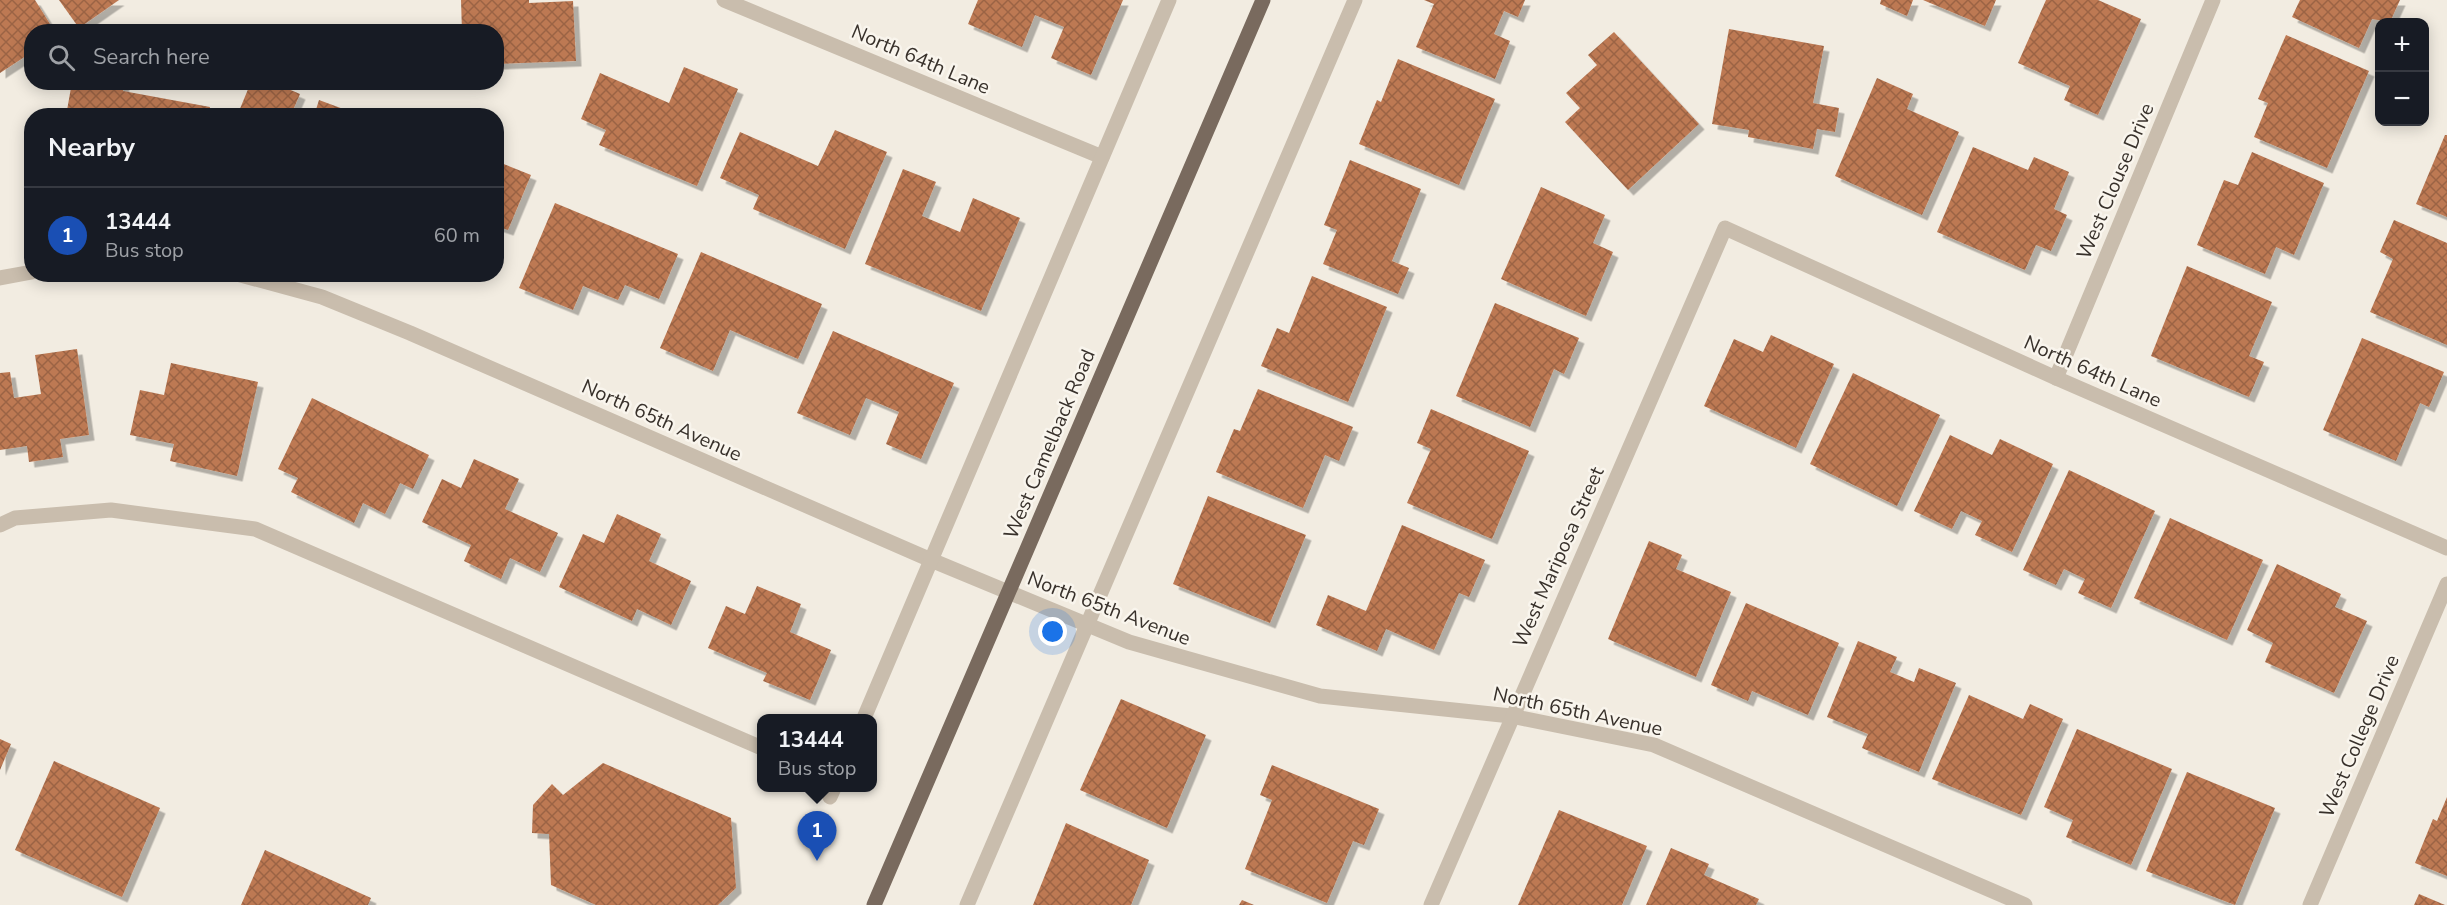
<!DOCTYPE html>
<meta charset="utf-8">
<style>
body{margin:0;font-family:"Nunito Sans",sans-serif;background:#242831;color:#f1f3f6}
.controls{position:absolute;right:18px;top:18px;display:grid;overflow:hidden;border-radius:12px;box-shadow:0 3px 15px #0003}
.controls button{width:54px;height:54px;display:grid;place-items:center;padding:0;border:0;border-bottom:2px solid #363941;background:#171b24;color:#f1f3f6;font:30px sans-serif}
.you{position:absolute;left:1053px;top:632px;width:21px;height:21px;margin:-15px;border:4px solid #fff;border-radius:50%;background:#1a73e8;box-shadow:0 0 0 9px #1a73e833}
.badge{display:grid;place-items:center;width:39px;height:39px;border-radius:50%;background:#d93025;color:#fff;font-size:20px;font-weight:700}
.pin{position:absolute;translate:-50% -50px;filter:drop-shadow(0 2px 3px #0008)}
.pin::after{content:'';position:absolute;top:32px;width:21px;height:18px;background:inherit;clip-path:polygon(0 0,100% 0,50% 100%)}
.popup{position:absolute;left:757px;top:714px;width:120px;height:78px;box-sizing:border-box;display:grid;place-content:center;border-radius:12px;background:#171b24;filter:drop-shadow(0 2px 4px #0005);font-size:20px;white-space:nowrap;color:#9ea1a6}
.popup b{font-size:22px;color:#f1f3f6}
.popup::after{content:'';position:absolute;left:50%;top:100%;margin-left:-12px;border:12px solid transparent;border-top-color:#171b24}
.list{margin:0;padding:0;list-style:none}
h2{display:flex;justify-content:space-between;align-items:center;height:78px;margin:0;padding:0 24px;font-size:26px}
h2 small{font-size:20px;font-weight:400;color:#9ea1a6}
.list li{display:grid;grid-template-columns:39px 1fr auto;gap:18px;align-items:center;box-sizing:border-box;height:96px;padding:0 24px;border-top:2px solid #363941}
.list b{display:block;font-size:22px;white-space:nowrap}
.list p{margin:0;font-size:20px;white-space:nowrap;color:#9ea1a6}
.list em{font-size:20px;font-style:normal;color:#9ea1a6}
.icon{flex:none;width:33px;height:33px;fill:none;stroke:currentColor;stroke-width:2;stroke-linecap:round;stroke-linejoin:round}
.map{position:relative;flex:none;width:2447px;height:905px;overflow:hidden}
.search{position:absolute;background:#171b24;box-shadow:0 3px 15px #0003;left:24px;top:24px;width:480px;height:66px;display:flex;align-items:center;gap:15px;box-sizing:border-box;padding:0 21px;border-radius:24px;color:#9ea1a6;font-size:22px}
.panel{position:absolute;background:#171b24;box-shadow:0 3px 15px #0003;left:24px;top:108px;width:480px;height:174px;border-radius:24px}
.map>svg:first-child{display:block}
.building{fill:url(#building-cross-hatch);filter:url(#shadow)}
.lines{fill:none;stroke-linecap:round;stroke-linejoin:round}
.lane{stroke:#c9bdad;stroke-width:15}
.street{stroke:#c9bdad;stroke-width:15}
.primary{stroke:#796a5e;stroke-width:15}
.labels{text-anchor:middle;stroke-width:5;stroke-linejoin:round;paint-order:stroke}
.street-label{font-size:20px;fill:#38312b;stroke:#f9f5ed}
</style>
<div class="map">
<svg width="2447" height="905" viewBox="0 0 2447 905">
<defs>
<pattern id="building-cross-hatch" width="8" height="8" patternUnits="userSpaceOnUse" patternTransform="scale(1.5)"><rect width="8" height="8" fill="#bd7953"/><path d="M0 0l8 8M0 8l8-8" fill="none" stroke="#9b6445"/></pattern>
<filter id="shadow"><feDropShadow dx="5.5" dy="5.5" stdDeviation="0" flood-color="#0004"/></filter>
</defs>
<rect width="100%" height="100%" fill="#f2ece1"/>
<g class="building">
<polygon points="0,0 35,0 55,32 32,32 32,52 0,73"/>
<polygon points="59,0 119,0 79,28"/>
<polygon points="461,0 529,0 529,3 573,1 576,61 496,64 496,32 462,32"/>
<polygon points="978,0 1123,0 1091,75 1051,58 1064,27 1035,15 1022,47 968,24"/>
<polygon points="1424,0 1525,0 1518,17 1504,11 1494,34 1510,41 1495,79 1416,47 1434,4"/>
<polygon points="1881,0 1913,0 1907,16 1880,4"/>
<polygon points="1923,0 1996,0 1985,26"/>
<polygon points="2046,0 2098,0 2141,19 2098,115 2064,100 2070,86 2018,63"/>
<polygon points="2300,0 2400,0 2390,22 2372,19 2359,48 2292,17"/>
<polygon points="1729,29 1824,46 1813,103 1839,108 1835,132 1817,129 1813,149 1748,137 1749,130 1712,124"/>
<polygon points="1614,32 1699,124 1628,190 1565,122 1580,108 1566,93 1597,65 1588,55"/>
<polygon points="2286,35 2369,71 2327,168 2254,137 2268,103 2258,99"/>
<polygon points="1398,59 1495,99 1459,185 1359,144 1377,100 1381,102"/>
<polygon points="684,67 738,89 697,186 599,145 606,130 581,119 600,73 669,103"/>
<polygon points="1877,78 1913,94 1907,109 1959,132 1922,215 1835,176"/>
<polygon points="72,82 124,82 123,91 210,107 208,116 66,116"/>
<polygon points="251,82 272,82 300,94 293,110 307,116 237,116"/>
<polygon points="319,100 346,110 343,116 314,116"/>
<polygon points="835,130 887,152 845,249 753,209 759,195 720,178 740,132 818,166"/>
<polygon points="2445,135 2447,135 2447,217 2416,204"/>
<polygon points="1973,147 2028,170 2034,157 2069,172 2054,209 2067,215 2051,251 2036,245 2025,270 1937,232"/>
<polygon points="2252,152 2324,183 2294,255 2276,247 2265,274 2197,245 2224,180 2238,185"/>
<polygon points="1350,160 1421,189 1392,261 1409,268 1398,294 1323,264 1337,230 1324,225"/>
<polygon points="496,161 531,175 508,230 496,226"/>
<polygon points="903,169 936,182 922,216 960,232 973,198 1020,218 981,311 865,264"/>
<polygon points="1541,187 1605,215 1593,243 1613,252 1586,316 1501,279"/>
<polygon points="555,203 678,254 659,299 625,285 618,300 583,286 573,310 519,288"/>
<polygon points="2394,220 2447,243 2447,345 2370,312 2393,259 2380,252"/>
<polygon points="701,252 822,304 798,359 730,330 713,371 660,348"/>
<polygon points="2187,266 2272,302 2249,356 2264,362 2249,397 2151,356"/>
<polygon points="1312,276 1387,307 1348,402 1261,366 1277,328 1289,333"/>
<polygon points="1495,303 1579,338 1564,374 1554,369 1530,427 1456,396"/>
<polygon points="833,331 954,383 921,459 886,444 899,412 866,398 850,435 797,413"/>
<polygon points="1771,335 1834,364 1796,448 1704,406 1734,339 1763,352"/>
<polygon points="2362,338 2444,372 2429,407 2420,403 2396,461 2323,430"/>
<polygon points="77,349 89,435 60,439 63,457 29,462 27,446 0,450 0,373 10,372 14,398 41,394 35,355"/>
<polygon points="171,363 258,382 237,476 170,461 174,444 130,435 140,390 164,395"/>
<polygon points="1853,373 1940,415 1897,506 1810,464"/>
<polygon points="1258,389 1353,427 1339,461 1325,455 1303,508 1216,472 1234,429 1240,431"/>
<polygon points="312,398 429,455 413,489 400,483 385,514 363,503 354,523 291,492 298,478 278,469"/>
<polygon points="1431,409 1529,451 1492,539 1407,503 1431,449 1417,443"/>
<polygon points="1950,435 1992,455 2000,439 2053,464 2012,552 1975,535 1982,521 1961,511 1952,529 1914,511"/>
<polygon points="474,459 519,479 505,509 558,533 540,572 510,558 501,579 464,561 471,545 422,522 442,479 461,488"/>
<polygon points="2069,470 2155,511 2111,608 2078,593 2085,579 2064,569 2056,585 2023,570"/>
<polygon points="1208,496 1306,535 1270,623 1173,584"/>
<polygon points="617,514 661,534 649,561 691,581 671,625 637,609 632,621 559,587 583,534 604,543"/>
<polygon points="2170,518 2263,560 2227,640 2134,598"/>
<polygon points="1402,525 1485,560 1469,597 1459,593 1434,650 1386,629 1377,651 1316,625 1328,595 1366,611"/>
<polygon points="1649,541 1682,555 1676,569 1731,592 1696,677 1608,639"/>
<polygon points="2277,564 2341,594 2335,607 2367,621 2334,693 2265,662 2273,643 2247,630"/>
<polygon points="757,586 801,604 790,632 831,650 810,700 763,681 767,673 708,648 726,606 745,614"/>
<polygon points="1746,603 1839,643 1808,715 1752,691 1748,701 1711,685"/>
<polygon points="1858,641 1897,657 1890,672 1914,682 1919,668 1956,683 1919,772 1862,748 1868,734 1827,717"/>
<polygon points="1969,695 2023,719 2030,704 2063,719 2021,815 1932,779"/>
<polygon points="1121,699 1206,735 1167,828 1080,790"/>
<polygon points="2077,729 2172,769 2131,865 2066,837 2073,820 2044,807"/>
<polygon points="0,739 11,744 0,770"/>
<polygon points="54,761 160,808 122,897 15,850"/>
<polygon points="603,763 731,818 736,888 718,905 596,905 551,885 549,834 532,833 533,805 552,784 563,795"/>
<polygon points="1272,765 1379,809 1364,845 1353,841 1327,903 1245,869 1272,800 1260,795"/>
<polygon points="2187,772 2275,808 2235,905 2146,871"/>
<polygon points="2447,797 2447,876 2415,863 2433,819 2437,821"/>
<polygon points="1559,810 1647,846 1622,905 1518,905"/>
<polygon points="1066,823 1149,860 1131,905 1033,905"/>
<polygon points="1671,848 1709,864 1704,875 1759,899 1756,905 1646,905"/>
<polygon points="265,850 371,898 368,905 241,905"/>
<polygon points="2419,894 2445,905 2414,905"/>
<polygon points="1242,900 1254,905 1239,905"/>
</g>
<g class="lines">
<polyline class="lane" points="0,525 15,518 111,510 255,529 762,748"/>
<g class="street">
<polyline points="724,0 1102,157"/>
<polyline points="237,274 322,297 410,333 931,560 1129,642 1320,696 1511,716 1654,745 2025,905"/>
<polyline points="0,278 32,272"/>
<polyline points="2056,378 2213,0"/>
<polyline points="864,718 1169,0"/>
<polyline points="830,797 834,788"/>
<polyline points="967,905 1355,0"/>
<polyline points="1431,905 1725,228 2056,378 2447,548"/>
<polyline points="2310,905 2447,584"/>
</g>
<polyline class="primary" points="874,905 1263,0"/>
</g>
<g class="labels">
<g class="street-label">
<text transform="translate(921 59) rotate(23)" y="7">North 64th Lane</text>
<text transform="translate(2115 181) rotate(-67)" y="7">West Clouse Drive</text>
<text transform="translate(2093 371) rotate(24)" y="7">North 64th Lane</text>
<text transform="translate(662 420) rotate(24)" y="7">North 65th Avenue</text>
<text transform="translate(1049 444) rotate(-67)" y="7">West Camelback Road</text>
<text transform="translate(1558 557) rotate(-66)" y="7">West Mariposa Street</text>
<text transform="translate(1109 608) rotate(21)" y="7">North 65th Avenue</text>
<text transform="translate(1578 711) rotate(12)" y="7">North 65th Avenue</text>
<text transform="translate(2359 736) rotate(-67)" y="7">West College Drive</text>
</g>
</g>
</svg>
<div class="controls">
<button>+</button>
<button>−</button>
</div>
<div class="you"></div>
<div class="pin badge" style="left:817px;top:861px;background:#1a4fb4">1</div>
<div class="popup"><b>13444</b>Bus stop</div>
<div class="search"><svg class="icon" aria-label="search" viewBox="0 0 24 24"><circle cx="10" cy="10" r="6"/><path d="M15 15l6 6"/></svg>Search here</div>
<section class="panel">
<h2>Nearby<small></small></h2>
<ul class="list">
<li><span class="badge" style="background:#1a4fb4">1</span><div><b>13444</b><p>Bus stop</p></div><em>60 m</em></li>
</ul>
</section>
</div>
